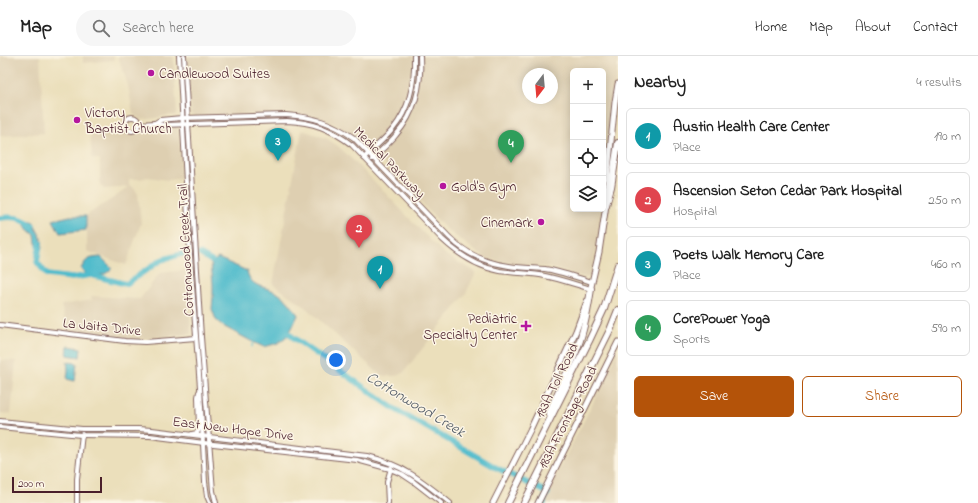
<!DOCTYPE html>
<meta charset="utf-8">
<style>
body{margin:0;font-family:"Indie Flower",sans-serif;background:#f6f6f6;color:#222}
.controls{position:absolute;right:12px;top:12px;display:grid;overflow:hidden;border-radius:6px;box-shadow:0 2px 10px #0003}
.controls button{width:36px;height:36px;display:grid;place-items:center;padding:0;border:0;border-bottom:1px solid #e0e0e0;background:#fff;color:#222;font:20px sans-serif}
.compass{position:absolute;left:522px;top:12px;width:36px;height:36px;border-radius:50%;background:#fff;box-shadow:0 2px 10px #0003;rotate:196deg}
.scale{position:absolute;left:12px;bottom:10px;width:90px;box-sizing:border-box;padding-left:4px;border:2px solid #4a1f2b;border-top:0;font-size:11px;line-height:14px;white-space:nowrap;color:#4a1f2b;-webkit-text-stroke:3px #fcf5e5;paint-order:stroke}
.you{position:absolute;left:336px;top:304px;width:14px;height:14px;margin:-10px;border:3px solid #fff;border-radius:50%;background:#1a73e8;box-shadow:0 0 0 6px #1a73e833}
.badge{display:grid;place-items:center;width:26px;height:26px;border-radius:50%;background:#b45309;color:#fff;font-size:13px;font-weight:700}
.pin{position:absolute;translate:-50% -33px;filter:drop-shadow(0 1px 2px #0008)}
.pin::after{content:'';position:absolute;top:21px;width:14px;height:12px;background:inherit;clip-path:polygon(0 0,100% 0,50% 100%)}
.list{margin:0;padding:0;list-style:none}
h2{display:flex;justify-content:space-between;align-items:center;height:52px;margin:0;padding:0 16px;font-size:17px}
h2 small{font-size:13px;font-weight:400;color:#767676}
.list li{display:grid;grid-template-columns:26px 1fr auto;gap:12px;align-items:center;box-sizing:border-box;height:56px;margin:0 8px 8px;padding:0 8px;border:1px solid #e0e0e0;border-radius:6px}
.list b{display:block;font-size:15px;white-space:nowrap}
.list p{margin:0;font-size:13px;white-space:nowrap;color:#767676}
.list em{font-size:13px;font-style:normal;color:#767676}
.actions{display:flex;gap:8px;padding:12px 16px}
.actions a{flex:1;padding:9px 0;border:1px solid #b45309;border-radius:6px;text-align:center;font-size:14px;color:#b45309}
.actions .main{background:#b45309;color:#fff}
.icon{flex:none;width:22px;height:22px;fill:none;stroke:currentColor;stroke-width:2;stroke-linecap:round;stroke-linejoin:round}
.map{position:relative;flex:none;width:618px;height:447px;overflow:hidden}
header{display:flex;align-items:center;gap:24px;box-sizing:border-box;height:56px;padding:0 20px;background:#fff;border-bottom:1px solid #e0e0e0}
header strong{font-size:19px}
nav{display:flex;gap:22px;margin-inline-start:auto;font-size:14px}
.search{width:280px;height:36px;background:#f6f6f6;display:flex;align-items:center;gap:10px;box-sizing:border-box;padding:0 14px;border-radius:22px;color:#767676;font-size:15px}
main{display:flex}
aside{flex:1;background:#fff}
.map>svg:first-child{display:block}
.built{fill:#decfb1;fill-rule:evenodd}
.water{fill:#51bccc;stroke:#4e6e7c}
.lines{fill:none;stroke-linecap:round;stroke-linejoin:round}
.stream{stroke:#51bccc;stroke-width:1}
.river{stroke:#51bccc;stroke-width:5.5}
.minor-casing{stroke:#82625d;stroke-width:6}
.major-casing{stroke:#82625d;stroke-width:7}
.highway-casing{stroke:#82625d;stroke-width:8}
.minor{stroke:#fff;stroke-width:4}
.major{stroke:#fff;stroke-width:5}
.highway{stroke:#fff;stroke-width:6}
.poi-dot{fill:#b5179e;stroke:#fcf5e5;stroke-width:1.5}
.labels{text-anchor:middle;stroke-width:3;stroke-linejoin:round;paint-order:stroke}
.poi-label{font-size:14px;fill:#4a1f2b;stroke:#fcf5e5;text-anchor:start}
.street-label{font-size:14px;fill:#4a1f2b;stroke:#fcf5e5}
.water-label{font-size:15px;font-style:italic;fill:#4c5663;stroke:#fcf5e5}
</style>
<header>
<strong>Map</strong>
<div class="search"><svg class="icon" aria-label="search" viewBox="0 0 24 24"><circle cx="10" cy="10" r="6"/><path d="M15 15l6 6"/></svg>Search here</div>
<nav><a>Home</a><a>Map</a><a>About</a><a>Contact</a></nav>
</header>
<main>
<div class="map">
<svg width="618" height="447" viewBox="0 0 618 447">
<rect width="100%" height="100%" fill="#fcf5e5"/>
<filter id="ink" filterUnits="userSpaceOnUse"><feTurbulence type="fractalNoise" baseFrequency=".025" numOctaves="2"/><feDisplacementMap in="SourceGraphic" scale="8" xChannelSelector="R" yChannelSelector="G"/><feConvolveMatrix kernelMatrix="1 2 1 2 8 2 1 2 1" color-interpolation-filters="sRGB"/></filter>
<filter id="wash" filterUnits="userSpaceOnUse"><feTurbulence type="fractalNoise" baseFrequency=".012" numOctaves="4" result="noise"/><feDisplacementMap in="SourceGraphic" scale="16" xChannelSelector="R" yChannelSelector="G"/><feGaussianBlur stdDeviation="0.9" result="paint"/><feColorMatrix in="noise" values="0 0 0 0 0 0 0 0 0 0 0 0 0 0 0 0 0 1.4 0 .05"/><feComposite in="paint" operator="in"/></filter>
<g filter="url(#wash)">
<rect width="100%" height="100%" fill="#ebdfbb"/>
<g class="built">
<polygon points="0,0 40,0 44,77 0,80"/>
<polygon points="83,0 113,0 114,4 83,7"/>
<polygon points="118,0 173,0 177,56 175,59 165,60 156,62 141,64 133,58 128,29"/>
<path d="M 187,0 L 618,0 L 618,12 L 612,46 L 604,119 L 603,143 L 603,15 L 573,15 L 573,153 L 602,153 L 596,195 L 591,220 L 587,222 L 548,211 L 512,208 L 485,202 L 445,172 L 370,93 L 358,82 L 333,67 L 313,60 L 291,57 L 195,60 L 191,58 ZM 528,18 L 552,18 L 552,42 L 528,42 Z"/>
<polygon points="159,71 178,71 183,122 168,124 148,121 140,123 129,123 129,130 132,130 138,138 141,167 126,209 87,195 87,159 115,141 129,131 104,133 100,129 100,103 92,103 90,79 129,77 136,77 141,72"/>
<polygon points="302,74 326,82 339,91 365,116 430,184 447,200 476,216 465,239 403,317 395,320 386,320 378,317 304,250 273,228"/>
<polygon points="188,214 191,278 136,283 68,276 61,249 92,244 91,240 140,243 160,217"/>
<polygon points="618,294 618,447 542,447 592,349"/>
<polygon points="0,304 16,305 11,358 0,357"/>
</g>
<g class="water">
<polygon points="70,160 86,160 86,174 60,177 53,164"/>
<path d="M 30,165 L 33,165 C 36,175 47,185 40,195 L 36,187 L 35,179 L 25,170 L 26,167 Z"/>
<path d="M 101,201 L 112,212 C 105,221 99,218 89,220 L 81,213 C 86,202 90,202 101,201 Z"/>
<path d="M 218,202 L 247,215 C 251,233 265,229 279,238 C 287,243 292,250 298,259 L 292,272 L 287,280 L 278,287 L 264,291 L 251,285 L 223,270 L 216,264 L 212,253 L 213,241 L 213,228 L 211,207 Z"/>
<polygon points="68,290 81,292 80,301 67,299"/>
<polygon points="67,306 77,307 75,325 67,323 68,314"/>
</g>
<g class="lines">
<polyline class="stream" points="252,291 254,286"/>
<g class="river">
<path d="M 0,162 C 12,160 24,162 33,170"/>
<polyline points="40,187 37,206 47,219 72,222 91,219 126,228 161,204 185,197"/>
<polyline points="200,198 218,209"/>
<polyline points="283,272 294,282 393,352 495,411 548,437 544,444 544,447"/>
</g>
</g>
</g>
<g filter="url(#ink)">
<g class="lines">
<g class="minor-casing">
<g id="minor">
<polyline points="179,0 191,216 200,331 205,426 207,440 210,447"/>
<polyline points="184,0 201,281 213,435 216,447"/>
<circle cx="132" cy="68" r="7"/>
<path d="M 155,67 L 160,64 L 182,62 L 286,59 C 314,61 331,66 354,82 L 449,181 C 465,197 486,207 509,210 C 521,212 533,212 545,213 C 559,215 578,222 592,226"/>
<path d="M 139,68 L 155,67 L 163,69 L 287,65 C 313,66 331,73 352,89 L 442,183 C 459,199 477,211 500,215 C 514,217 527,217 540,219 C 557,222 574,228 591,233"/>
<path d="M 364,102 C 373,92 384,84 393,73 C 410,52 415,26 414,0"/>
<path d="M 372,103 C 380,95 389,88 396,79 C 416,56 422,30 420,0"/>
<polyline points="0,269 125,285 145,286 196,282"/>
<path d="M 0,365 L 82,373 L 138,373 L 152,374 L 367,400 C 402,408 423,425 450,447"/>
<polyline points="0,371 81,379 150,380 204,387 357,404 390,413 402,418 414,426 441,447"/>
<polyline points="192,378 197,377 199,373 198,341 199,336"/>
<polyline points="77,447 77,423 82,378"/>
<polyline points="388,447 387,426 391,412"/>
</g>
</g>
<g class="major-casing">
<g id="major">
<polyline points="590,235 599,196 606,149 608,115 615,46 618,28"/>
<polyline points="493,447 530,374 576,275 587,245"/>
<polyline points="538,447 618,286"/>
</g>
</g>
<g class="highway-casing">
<g id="highway">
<polyline points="606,149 611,131 618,87"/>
<path d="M 549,358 C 558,334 570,313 578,290 C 585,271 588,253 591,233"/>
<polyline points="508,447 589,285 604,253 618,209"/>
<polyline points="524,447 610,274 618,254"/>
</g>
</g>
<use href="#minor" class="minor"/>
<use href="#major" class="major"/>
<use href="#highway" class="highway"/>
</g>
</g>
<g class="poi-dot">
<circle cx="151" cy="17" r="4"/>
<circle cx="77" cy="64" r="4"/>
<circle cx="443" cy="130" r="4"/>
<circle cx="541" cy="166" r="4"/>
<path d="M524 264h4v4h4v4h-4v4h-4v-4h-4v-4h4z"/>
</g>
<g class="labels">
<g class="poi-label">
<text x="159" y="22">Candlewood Suites</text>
<text x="85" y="61">Victory<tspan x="85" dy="16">Baptist Church</tspan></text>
<text x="451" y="135">Gold's Gym</text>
<text x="533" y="171" text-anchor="end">Cinemark</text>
<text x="517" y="267" text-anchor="end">Pediatric<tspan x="517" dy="16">Specialty Center</tspan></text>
</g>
<g class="street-label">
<text transform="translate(390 106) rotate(45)" y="5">Medical Parkway</text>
<text transform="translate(185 194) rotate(-93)" y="5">Cottonwood Creek Trail</text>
<text transform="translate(102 270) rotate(6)" y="5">La Jaita Drive</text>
<text transform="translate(556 324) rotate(-64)" y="5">183A Toll Road</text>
<text transform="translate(567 361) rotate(-63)" y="5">183A Frontage Road</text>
<text transform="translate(233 372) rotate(7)" y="5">East New Hope Drive</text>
</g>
<g class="water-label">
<text transform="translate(416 348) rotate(31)" y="5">Cottonwood Creek</text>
</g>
</g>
</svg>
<div class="controls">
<button>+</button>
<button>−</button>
<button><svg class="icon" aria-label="locate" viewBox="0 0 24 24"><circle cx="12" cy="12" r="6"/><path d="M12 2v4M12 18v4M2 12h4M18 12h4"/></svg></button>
<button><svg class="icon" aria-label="layers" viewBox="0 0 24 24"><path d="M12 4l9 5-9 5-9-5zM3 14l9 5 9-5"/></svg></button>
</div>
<svg class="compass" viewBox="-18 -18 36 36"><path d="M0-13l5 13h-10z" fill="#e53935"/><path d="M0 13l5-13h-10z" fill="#767676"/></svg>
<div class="scale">200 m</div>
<div class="you"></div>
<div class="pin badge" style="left:380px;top:233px;background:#0f9aa8">1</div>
<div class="pin badge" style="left:359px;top:192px;background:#e0444e">2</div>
<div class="pin badge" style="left:278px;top:105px;background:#0f9aa8">3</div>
<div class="pin badge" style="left:511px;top:107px;background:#2e9e5b">4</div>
</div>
<aside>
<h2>Nearby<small>4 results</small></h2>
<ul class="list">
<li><span class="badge" style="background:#0f9aa8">1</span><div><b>Austin Health Care Center</b><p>Place</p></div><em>190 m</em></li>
<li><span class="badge" style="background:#e0444e">2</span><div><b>Ascension Seton Cedar Park Hospital</b><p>Hospital</p></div><em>250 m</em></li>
<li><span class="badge" style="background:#0f9aa8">3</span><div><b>Poets Walk Memory Care</b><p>Place</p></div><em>460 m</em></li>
<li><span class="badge" style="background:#2e9e5b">4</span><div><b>CorePower Yoga</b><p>Sports</p></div><em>590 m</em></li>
</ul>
<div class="actions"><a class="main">Save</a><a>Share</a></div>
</aside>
</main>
